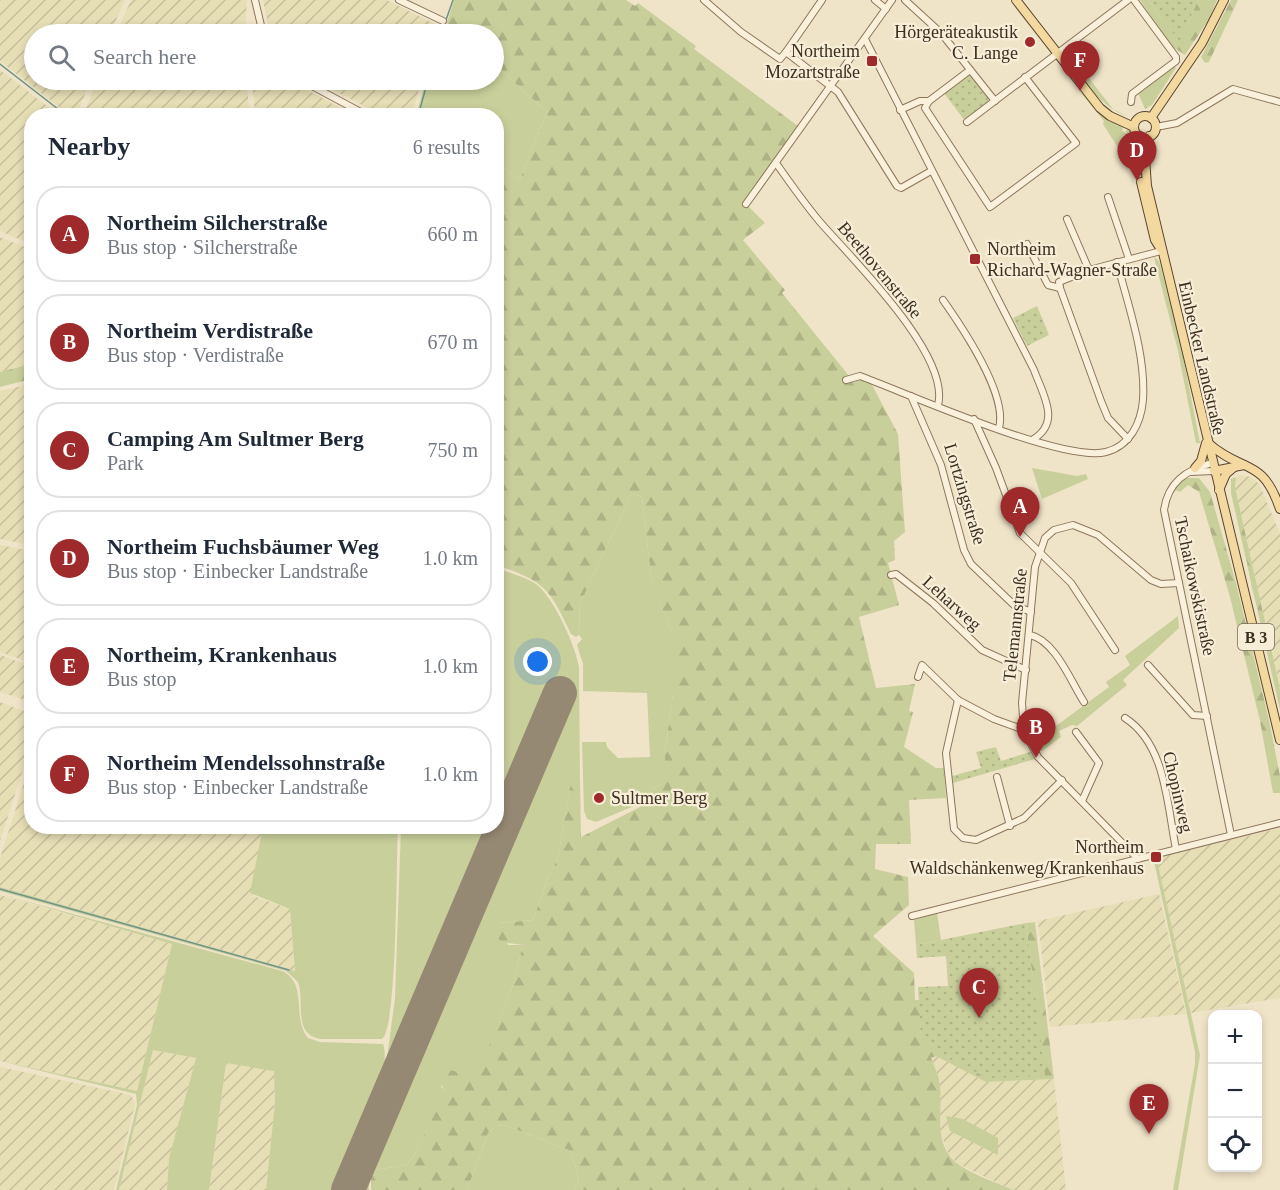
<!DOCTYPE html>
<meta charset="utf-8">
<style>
body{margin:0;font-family:"Times New Roman",serif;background:#f6f6f7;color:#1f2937}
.controls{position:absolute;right:18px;bottom:18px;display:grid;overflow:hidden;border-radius:12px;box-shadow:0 3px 9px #0003}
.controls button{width:54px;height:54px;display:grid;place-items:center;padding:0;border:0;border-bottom:2px solid #e0e1e3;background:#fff;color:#1f2937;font:30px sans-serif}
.you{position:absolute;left:538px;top:662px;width:21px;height:21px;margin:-15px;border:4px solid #fff;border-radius:50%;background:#1a73e8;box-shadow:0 0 0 9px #1a73e833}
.badge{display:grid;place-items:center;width:39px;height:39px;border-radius:50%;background:#9e2a2b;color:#fff;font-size:20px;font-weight:700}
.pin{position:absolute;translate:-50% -50px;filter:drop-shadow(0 2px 3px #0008)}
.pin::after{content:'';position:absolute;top:32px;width:21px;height:18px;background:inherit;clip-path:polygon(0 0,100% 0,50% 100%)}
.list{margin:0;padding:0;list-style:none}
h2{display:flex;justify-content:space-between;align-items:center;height:78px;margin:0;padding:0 24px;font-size:26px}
h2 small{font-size:20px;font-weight:400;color:#747a83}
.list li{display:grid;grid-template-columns:39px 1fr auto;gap:18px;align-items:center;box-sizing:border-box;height:96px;margin:0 12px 12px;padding:0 12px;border:2px solid #e0e1e3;border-radius:24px}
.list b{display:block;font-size:22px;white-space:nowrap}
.list p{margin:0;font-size:20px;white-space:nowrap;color:#747a83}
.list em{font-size:20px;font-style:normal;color:#747a83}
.icon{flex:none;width:33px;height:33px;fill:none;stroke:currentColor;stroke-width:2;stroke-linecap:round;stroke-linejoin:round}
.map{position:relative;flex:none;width:1280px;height:1190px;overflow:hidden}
.search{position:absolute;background:#fff;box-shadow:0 3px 9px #0003;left:24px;top:24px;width:480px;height:66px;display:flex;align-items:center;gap:15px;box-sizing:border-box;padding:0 21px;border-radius:33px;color:#747a83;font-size:22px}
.panel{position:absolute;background:#fff;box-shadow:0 3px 9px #0003;left:24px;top:108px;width:480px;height:726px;border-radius:24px}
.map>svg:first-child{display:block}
.farmland{fill:url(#farmland-furrows)}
.green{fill:#c9cf9b}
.forest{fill:url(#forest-firs)}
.park{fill:url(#park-dots)}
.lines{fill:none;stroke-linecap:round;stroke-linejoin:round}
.stream{stroke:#6f938a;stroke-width:1.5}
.runway{stroke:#968974;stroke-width:34}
.minor-casing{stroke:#8d765c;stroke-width:8}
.major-casing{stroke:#5b4430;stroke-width:10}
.minor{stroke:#faf1dc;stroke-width:6}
.major{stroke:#f3d9a0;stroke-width:8}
.poi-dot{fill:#9e2a2b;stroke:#f7eed8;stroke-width:2}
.labels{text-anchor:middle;stroke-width:4.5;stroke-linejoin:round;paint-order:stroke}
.shield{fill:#f7eed8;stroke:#756857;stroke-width:1.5}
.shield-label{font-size:16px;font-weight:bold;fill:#3d2e20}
.poi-label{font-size:18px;fill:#3d2e20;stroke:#f7eed8;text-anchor:end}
.street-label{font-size:18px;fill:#3d2e20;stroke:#f7eed8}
</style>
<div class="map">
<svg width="1280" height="1190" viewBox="0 0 1280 1190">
<defs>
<pattern id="farmland-furrows" width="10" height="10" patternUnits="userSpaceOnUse" patternTransform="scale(1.5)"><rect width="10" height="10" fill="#e6deb5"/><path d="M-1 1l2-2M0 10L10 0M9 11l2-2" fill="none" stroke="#c6bf9b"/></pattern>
<pattern id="forest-firs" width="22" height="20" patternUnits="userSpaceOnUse" patternTransform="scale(1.5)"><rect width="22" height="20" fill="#c9cf9b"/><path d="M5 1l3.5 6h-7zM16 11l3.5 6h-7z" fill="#aeb285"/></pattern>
<pattern id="park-dots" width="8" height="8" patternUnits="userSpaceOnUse" patternTransform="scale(1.5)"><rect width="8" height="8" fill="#c9cf9b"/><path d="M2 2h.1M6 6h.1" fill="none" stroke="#aeb285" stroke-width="1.8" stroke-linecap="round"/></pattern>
</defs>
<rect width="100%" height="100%" fill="#f0e4c8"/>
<g class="farmland">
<polygon points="0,0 125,0 110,34 34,34 34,80 91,80 76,115 69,115 0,61"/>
<polygon points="131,0 247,0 245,34 116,34"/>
<polygon points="263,0 387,0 437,25 437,30 436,34 270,34"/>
<polygon points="0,70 59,115 32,116 31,244 0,231"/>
<polygon points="97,80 246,80 250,115 83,116"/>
<polygon points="252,80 289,80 353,115 255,115"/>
<polygon points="315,80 422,80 411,116 381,115"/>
<polygon points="0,237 32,250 31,364 0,372"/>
<polygon points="31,384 31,545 0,539 0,391"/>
<polygon points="1240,475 1251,477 1260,485 1280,534 1280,689 1235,488 1236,477"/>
<polygon points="0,545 31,551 31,663 0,652"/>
<polygon points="0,655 31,666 31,702 0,692"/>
<polygon points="0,702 32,714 31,745 0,841"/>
<polygon points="31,761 32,826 263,827 253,896 290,909 295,971 0,887 0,858"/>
<polygon points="1280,828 1280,998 1191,1013 1156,858"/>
<polygon points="1159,894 1186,1014 1050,1027 1038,921"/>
<polygon points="0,895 172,944 137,1091 0,1061"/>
<polygon points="153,1050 196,1058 169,1158 167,1190 119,1190"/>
<polygon points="936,1055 986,1082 1054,1079 1066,1190 1013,1190 958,1164 948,1153 940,1131 938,1113 940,1084 931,1058"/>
<polygon points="226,1063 274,1070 275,1102 266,1190 209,1190"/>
<polygon points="0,1067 131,1095 135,1104 114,1190 0,1190"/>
</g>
<g class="green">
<path d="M 1067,50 L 1113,109 L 1127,116 C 1098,106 1083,78 1065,55 Z"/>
<polygon points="494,64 547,112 520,179 497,163 496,116 416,116 426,80 494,80"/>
<polygon points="1080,92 1124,124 1122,131 1126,133 1128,126 1139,143 1133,144 1134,147 1139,148 1136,170 1132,170 1103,124 1104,121"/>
<polygon points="1154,257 1159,261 1178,330 1200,443 1196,443 1178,351"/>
<polygon points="1032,468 1077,476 1086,474 1088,479 1042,499"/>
<polygon points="1236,477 1235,488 1280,689 1280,710 1231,493 1231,479"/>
<polygon points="632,493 642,497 652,584 673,634 673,694 665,751 665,782 643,794 641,803 596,822 587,819 584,811 582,742 606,742 607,747 618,758 650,757 647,693 583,691 583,664 577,645 582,639 579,635 580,604"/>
<path d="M 497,568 C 509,573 525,577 536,584 C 553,596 576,647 579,667 L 580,780 L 570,788 L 558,858 L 549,875 L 533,920 L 499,923 L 508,945 L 523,945 L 512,988 L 484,1060 L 464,1078 L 441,1086 L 446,1093 L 414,1155 L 406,1165 L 375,1170 L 371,1178 L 395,998 L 401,827 L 496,826 Z"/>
<polygon points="1178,616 1179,628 1123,680 1127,685 1077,726 1072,725 1059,731 1061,737 1042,751 1034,742 1109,687 1106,682 1130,665 1125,656"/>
<path d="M 295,826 L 398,827 C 396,857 398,1027 382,1039 L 321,1039 C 292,1035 305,1001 298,982 L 286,971 L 0,891 L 0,887 L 295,971 L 290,909 L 250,893 L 263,827 Z"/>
<polygon points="1157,860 1200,1055 1178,1190 1173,1190 1195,1064 1195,1052 1154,861"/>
<path d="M 0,894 L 282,971 C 309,984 291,1017 308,1038 L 320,1042 L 383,1044 C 391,1059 369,1163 369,1190 L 266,1190 L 275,1102 L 274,1071 L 226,1063 L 209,1190 L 167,1190 L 169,1158 L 196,1058 L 153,1050 L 119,1190 L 116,1190 L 137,1105 L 136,1094 L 0,1061 L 137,1091 L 172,944 Z"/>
<polygon points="937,913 941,940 916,945 914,920"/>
<polygon points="946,1116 963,1119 998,1138 998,1155 950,1131"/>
<polygon points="505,1125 571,1151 579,1180 574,1190 467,1190 488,1133 495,1126"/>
</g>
<g class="forest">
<path d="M 454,0 L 626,0 L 635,6 L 638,3 L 696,46 L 694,49 L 798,126 L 747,205 L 765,223 L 743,240 L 785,290 L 782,293 L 854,382 L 862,379 L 871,383 L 898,434 L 905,532 L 894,541 L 895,560 L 888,563 L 899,605 L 859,617 L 876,688 L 915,684 L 909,711 L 913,712 L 904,747 L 936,768 L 944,768 L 946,798 L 909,800 L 911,844 L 876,844 L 875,869 L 908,877 L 909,905 L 873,936 L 914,973 L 915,1000 L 920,1000 L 921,1036 L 1044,1076 L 1026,923 L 1035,922 L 1054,1079 L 986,1082 L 936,1056 L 931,1058 C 934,1066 939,1076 940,1085 C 943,1111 932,1144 958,1164 C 973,1175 996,1182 1013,1190 L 574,1190 L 579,1180 L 571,1151 L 505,1125 L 495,1126 L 488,1133 L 467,1190 L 371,1190 L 371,1178 L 375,1170 L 406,1165 L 414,1155 L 445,1093 L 440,1079 L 450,1070 L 460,1073 L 464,1077 L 484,1059 L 512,988 L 523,945 L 501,942 C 496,935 494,930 499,923 L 533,920 L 549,875 L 558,858 L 570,787 L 580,780 L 581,837 L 640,807 L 643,794 L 665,782 L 665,751 L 673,694 L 673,634 L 652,585 L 642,497 L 632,493 L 580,604 L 579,635 L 576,637 L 571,634 C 549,588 546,582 497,565 L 497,163 L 520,179 L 547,112 L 494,64 L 494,34 L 460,34 L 447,23 Z"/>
<polygon points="1140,0 1149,0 1161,19 1180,40 1198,0 1217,0 1209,19 1185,55 1171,46"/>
<polygon points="1231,0 1238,0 1209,62 1205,63 1201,57"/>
<polygon points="1173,65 1176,68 1152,105 1145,109 1138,93"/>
<polygon points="31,364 31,379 0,387 0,372"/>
<polygon points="1187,478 1199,478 1210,492 1236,583 1269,720 1280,776 1280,793 1273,793 1260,721 1230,597 1199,492 1188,485 1180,492 1175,490 1181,480"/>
<polygon points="1235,488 1278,681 1252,588 1234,495"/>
</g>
<g class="park">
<polygon points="1149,0 1198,0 1180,41 1161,19"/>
<polygon points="967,75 973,76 988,96 988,102 965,121 944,93"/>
<polygon points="1037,306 1049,335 1027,346 1013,318"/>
<polygon points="996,747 1001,761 1030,752 1035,759 953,783 952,776 981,768 976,752"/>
<polygon points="1026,923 1045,1076 987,1078 938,1053 921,1036 918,987 948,986 946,956 917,958 916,945"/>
</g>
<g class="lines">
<g class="stream">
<polyline points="446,20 453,0"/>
<polyline points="442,34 446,28"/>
<polyline points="0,64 67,116"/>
<polyline points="418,116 428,80"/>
<polyline points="0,889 289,970"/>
</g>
<polyline class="runway" points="348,1190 560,693"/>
<g class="minor-casing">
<g id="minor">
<polyline points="255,0 263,34"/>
<polyline points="399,0 443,21"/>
<polyline points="704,0 741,32 780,59 786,52 838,92 897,186 901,188 931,171"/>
<polyline points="875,0 886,9"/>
<polyline points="905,0 941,33 995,101"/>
<path d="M 865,39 L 1034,370 C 1043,395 1062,423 1032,440"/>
<polyline points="786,52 822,0"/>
<polyline points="301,80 368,116"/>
<polyline points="929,101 925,108 990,207 1076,143 1025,77"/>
<polyline points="1131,102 1132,94 1176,61 1176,57 1134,0"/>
<polyline points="900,110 920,101 929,101 970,70"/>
<polyline points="967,122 1128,0"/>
<polyline points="1156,127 1177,123 1233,89 1280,102"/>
<path d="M 776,163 C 790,183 804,203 820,222 C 852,259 951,355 938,405"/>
<polyline points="1108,197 1129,259"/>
<polyline points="746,204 892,0"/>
<polyline points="1067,219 1089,270"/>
<polyline points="1027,244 1048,285 1060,288"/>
<polyline points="1060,288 1101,401 1108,418 1128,439"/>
<polyline points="1060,288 1059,282 1089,270 1161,251"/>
<path d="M 943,300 C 962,327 1008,395 999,428"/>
<path d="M 846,380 L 860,376 C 909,394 1063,463 1106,452 C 1130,446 1141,423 1143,400 C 1146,354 1128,306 1117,262"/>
<polyline points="911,396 941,465 964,550 971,564 1014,605 1031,612"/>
<polyline points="974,419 996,468 1020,533 1071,583 1115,650"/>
<path d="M 1212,463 C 1186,470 1168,482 1164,510 L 1231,835"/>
<polyline points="1190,472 1214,471"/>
<polyline points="891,575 896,574 933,603 982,650 1026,670"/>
<path d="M 1030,635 C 1055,640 1071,682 1084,702"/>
<polyline points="1148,665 1193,715 1207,716"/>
<polyline points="918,677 922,665 958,700 994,719 1024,730"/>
<polyline points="958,700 946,753 954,829 963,838 976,840 1024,818 1062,780"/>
<path d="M 1125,718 C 1166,744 1167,805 1176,849"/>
<polyline points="1076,732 1099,763 1082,801"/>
<polyline points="997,777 1010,826"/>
<polyline points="1138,859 1038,757 1024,730 1022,703 1035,567 1045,538 1054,530 1073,525 1098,535 1151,580 1161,584 1179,583"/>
<polyline points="912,916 1280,823"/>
</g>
</g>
<g class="major-casing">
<g id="major">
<polyline points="1016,0 1100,108 1110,116 1134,127"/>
<circle cx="1145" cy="127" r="11"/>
<polyline points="1151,118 1202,43 1224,0"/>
<polyline points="1140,136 1140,158"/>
<polyline points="1149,136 1145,158 1147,186 1280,740"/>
<polyline points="1141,182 1155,240 1160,248"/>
<path d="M 1208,443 C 1243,474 1262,456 1280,509"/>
<polyline points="1195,468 1201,461 1206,443"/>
<polyline points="1214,471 1244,465"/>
<polyline points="1219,490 1226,474 1233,468"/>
</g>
</g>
<use href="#minor" class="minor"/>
<use href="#major" class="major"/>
</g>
<g class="poi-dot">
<circle cx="1030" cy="42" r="6"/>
<rect x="866" y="55" width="12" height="12" rx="3"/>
<rect x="969" y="253" width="12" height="12" rx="3"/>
<circle cx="599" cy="798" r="6"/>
<rect x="1150" y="851" width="12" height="12" rx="3"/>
</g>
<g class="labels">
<rect class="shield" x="1238" y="624" width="36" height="26" rx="4.5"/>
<g class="shield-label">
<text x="1256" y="643">B 3</text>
</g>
<g class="poi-label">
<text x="1018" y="38">Hörgeräteakustik<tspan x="1018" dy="21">C. Lange</tspan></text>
<text x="860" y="57">Northeim<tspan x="860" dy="21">Mozartstraße</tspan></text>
<text x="987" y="255" text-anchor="start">Northeim<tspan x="987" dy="21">Richard-Wagner-Straße</tspan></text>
<text x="611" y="804" text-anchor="start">Sultmer Berg</text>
<text x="1144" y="853">Northeim<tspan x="1144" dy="21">Waldschänkenweg/Krankenhaus</tspan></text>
</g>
<g class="street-label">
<text transform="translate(880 270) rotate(50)" y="6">Beethovenstraße</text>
<text transform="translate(1202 358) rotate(77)" y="6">Einbecker Landstraße</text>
<text transform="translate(965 494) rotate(73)" y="6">Lortzingstraße</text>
<text transform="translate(1195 586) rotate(78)" y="6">Tschaikowskistraße</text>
<text transform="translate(952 603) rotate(42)" y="6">Leharweg</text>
<text transform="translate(1015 625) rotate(-84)" y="6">Telemannstraße</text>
<text transform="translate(1178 792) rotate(77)" y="6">Chopinweg</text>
</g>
</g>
</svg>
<div class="controls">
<button>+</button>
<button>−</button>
<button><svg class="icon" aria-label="locate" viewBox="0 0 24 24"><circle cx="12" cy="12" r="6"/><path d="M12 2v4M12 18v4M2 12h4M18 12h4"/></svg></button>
</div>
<div class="you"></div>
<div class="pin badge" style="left:1020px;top:537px">A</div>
<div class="pin badge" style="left:1036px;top:758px">B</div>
<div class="pin badge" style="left:979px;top:1018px">C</div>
<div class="pin badge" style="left:1137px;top:181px">D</div>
<div class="pin badge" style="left:1149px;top:1134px">E</div>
<div class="pin badge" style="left:1080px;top:91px">F</div>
<div class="search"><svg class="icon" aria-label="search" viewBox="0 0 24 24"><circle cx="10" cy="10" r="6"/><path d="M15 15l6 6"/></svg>Search here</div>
<section class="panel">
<h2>Nearby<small>6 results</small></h2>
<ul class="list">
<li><span class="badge">A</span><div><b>Northeim Silcherstraße</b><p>Bus stop · Silcherstraße</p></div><em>660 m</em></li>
<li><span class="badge">B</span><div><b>Northeim Verdistraße</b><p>Bus stop · Verdistraße</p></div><em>670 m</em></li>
<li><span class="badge">C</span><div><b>Camping Am Sultmer Berg</b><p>Park</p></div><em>750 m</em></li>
<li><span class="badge">D</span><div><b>Northeim Fuchsbäumer Weg</b><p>Bus stop · Einbecker Landstraße</p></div><em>1.0 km</em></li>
<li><span class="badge">E</span><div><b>Northeim, Krankenhaus</b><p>Bus stop</p></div><em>1.0 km</em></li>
<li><span class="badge">F</span><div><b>Northeim Mendelssohnstraße</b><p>Bus stop · Einbecker Landstraße</p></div><em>1.0 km</em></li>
</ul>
</section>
</div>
